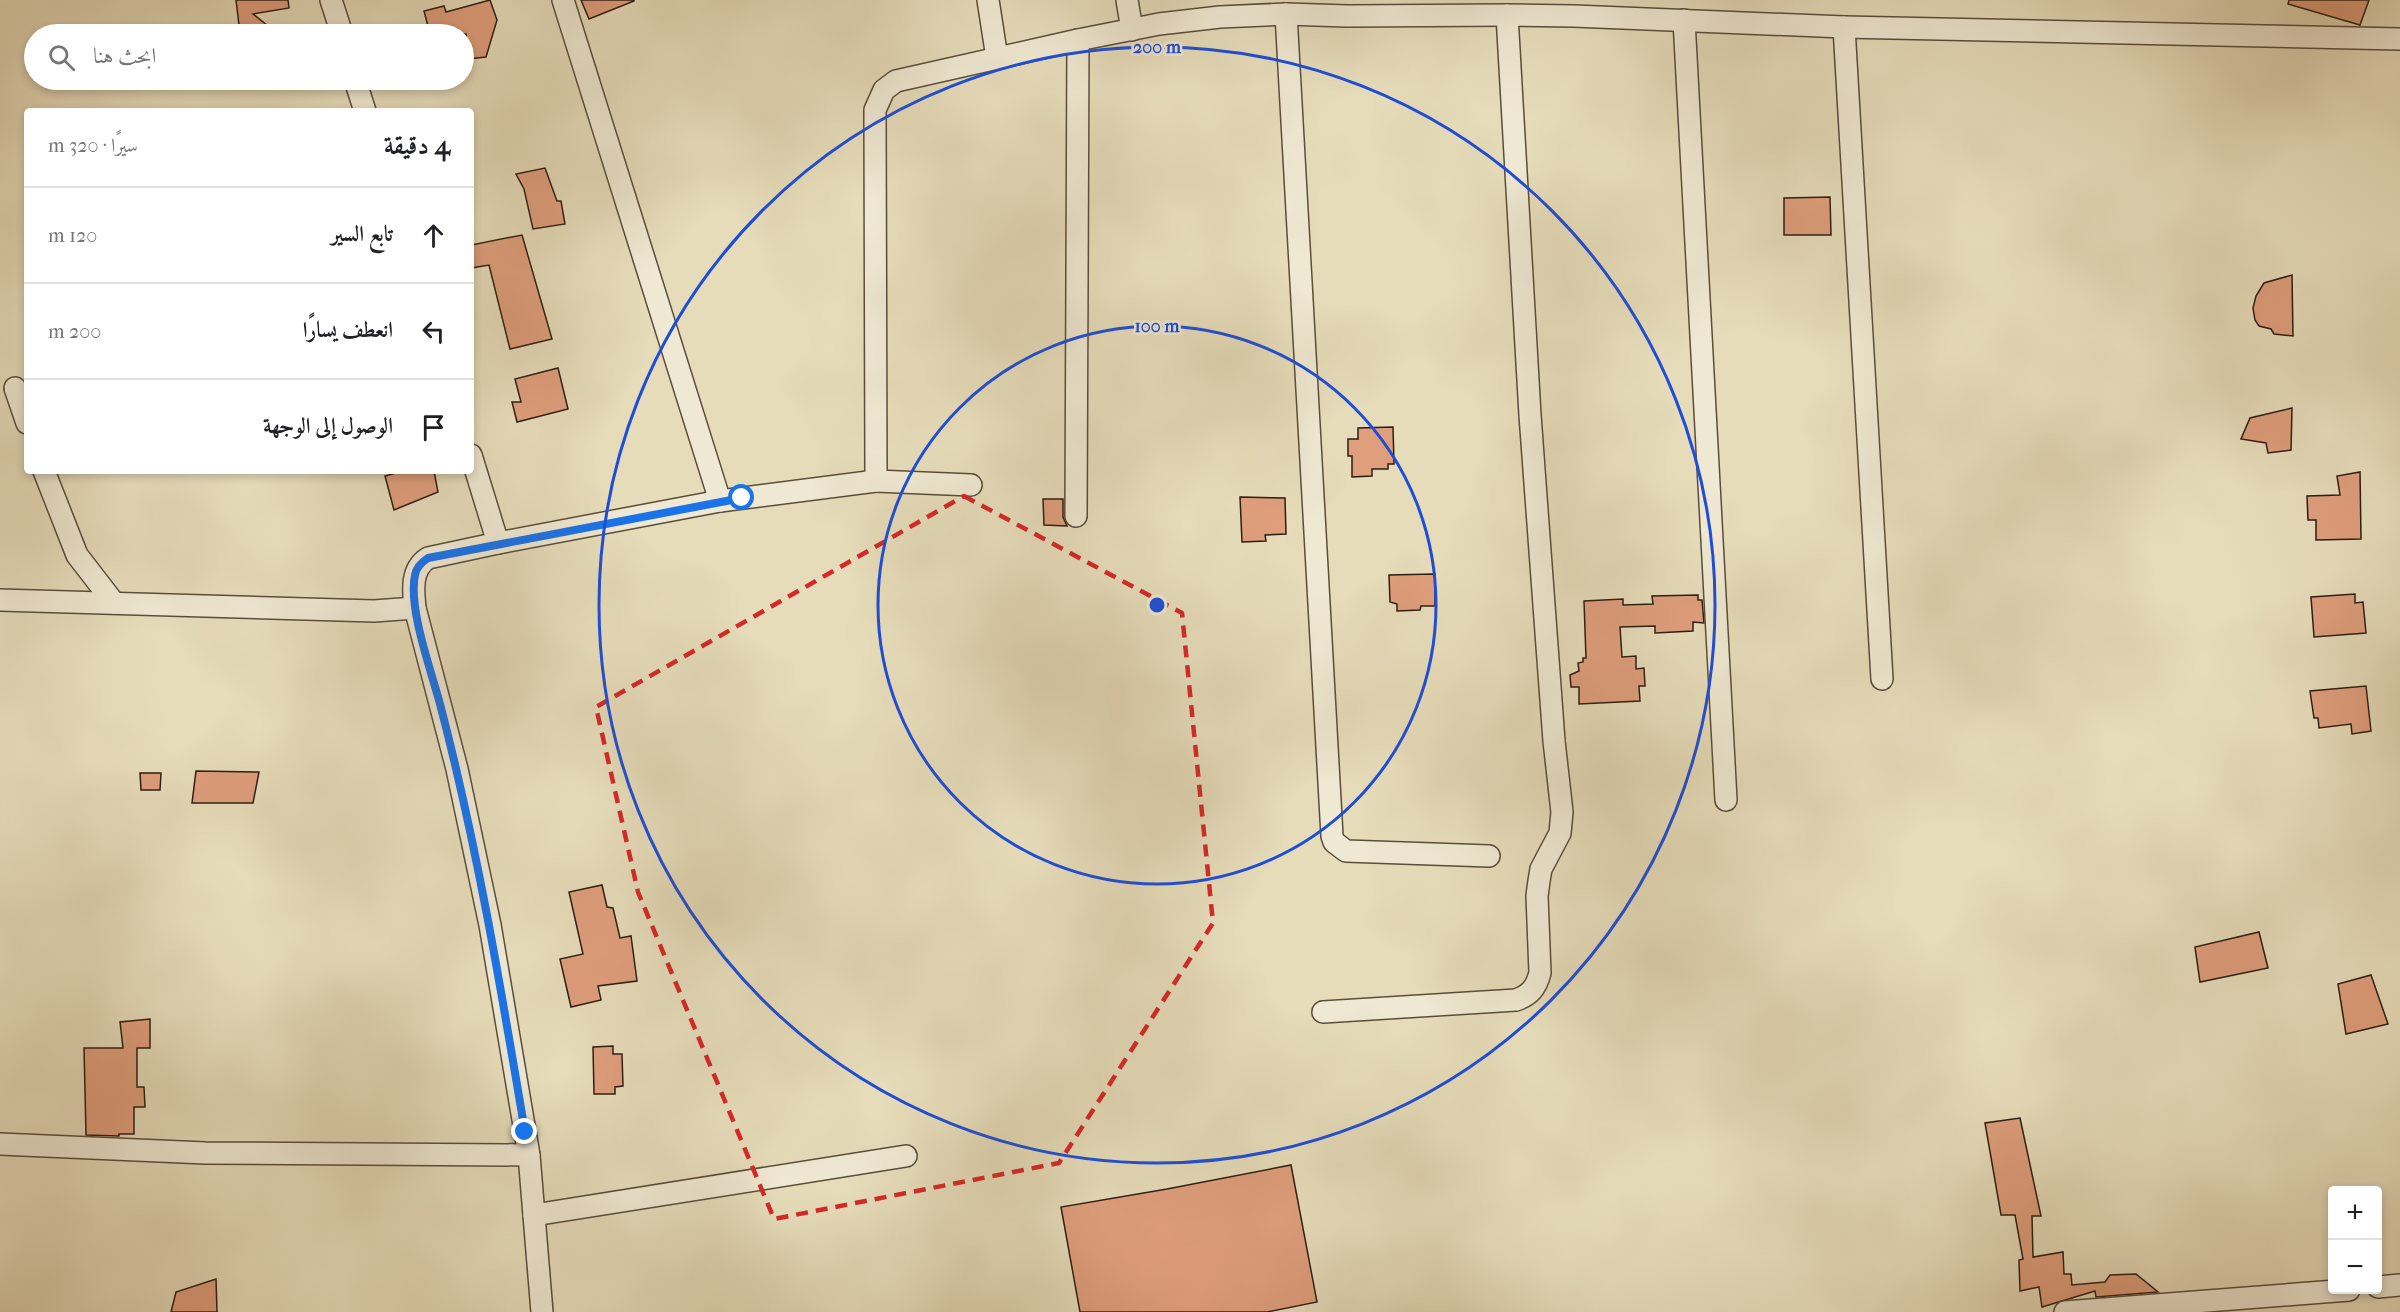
<!DOCTYPE html>
<html lang="ar">
<meta charset="utf-8">
<style>
body{margin:0;font-family:"IM FELL French Canon",Amiri,serif;background:#f2f2f2;color:#202124;direction:rtl}
.controls{position:absolute;right:18px;bottom:18px;display:grid;overflow:hidden;border-radius:6px;box-shadow:0 3px 9px #0003}
.controls button{width:54px;height:54px;display:grid;place-items:center;padding:0;border:0;border-bottom:2px solid #e0e0e0;background:#fff;color:#202124;font:30px sans-serif}
.stop{position:absolute;width:18px;height:18px;margin:-14px;border:4px solid #1a73e8;border-radius:50%;background:#fff}
.stop.end{background:#1a73e8;border-color:#fff;box-shadow:0 2px 6px #0008}
.list{margin:0;padding:0;list-style:none}
h2{display:flex;justify-content:space-between;align-items:center;height:78px;margin:0;padding:0 24px;font-size:26px}
h2 small{font-size:20px;font-weight:400;color:#757577}
.list li{display:grid;grid-template-columns:39px 1fr auto;gap:18px;align-items:center;box-sizing:border-box;height:96px;padding:0 24px;border-top:2px solid #e0e0e0}
.list b{display:block;font-size:22px;white-space:nowrap}
.list em{font-size:20px;font-style:normal;color:#757577}
.icon{flex:none;width:33px;height:33px;fill:none;stroke:currentColor;stroke-width:2;stroke-linecap:round;stroke-linejoin:round}
.map{position:relative;flex:none;width:2400px;height:1312px;overflow:hidden;direction:ltr}
.search{position:absolute;background:#fff;box-shadow:0 3px 9px #0003;left:24px;top:24px;width:450px;height:66px;display:flex;align-items:center;gap:15px;box-sizing:border-box;padding:0 21px;border-radius:33px;color:#757577;font-size:22px}
.panel{position:absolute;background:#fff;box-shadow:0 3px 9px #0003;left:24px;top:108px;width:450px;height:366px;border-radius:6px;direction:rtl}
.map>svg:first-child{display:block}
.building{fill:#df9e7c;stroke:#2c1d12;stroke-width:1.5}
.lines{fill:none;stroke-linecap:round;stroke-linejoin:round}
.minor-casing{stroke:#5a4d3c;stroke-width:24}
.minor{stroke:#efe8d2;stroke-width:21}
.route{stroke:#1a73e8;stroke-width:8}
.marked{fill:none;stroke:#d62828;stroke-width:4.5;stroke-dasharray:12 8;stroke-linejoin:round}
.ring{fill:none;stroke:#1d4ed8;stroke-width:3}
.centre{fill:#1d4ed8;stroke:#efe8d2;stroke-width:3}
.ring-label{font-size:18px;text-anchor:middle;font-weight:bold;fill:#1d4ed8;stroke:#efe8d2;stroke-width:5;stroke-linejoin:round;paint-order:stroke}
</style>
<div class="map">
<svg width="2400" height="1312" viewBox="0 0 2400 1312">
<rect width="100%" height="100%" fill="#e6dcba"/>
<filter id="stains"><feTurbulence type="fractalNoise" baseFrequency=".00333" numOctaves="4"/><feColorMatrix values="0 0 0 0 .2 0 0 0 0 .09 0 0 0 0 .02 0 0 0 .5 -.17"/></filter>
<radialGradient id="worn" r=".72"><stop offset=".6" stop-color="#630" stop-opacity="0"/><stop offset="1" stop-color="#630" stop-opacity=".3"/></radialGradient>
<g class="building">
<polygon points="236,0 288,0 289,8 253,14 278,34 242,34 239,25"/>
<polygon points="490,0 497,20 486,57 468,59 466,34 430,34 424,11 444,6 446,12"/>
<polygon points="581,0 634,0 634,1 589,19"/>
<polygon points="2289,0 2369,0 2360,25 2288,4"/>
<polygon points="545,168 557,201 561,201 565,224 533,229 524,189 516,174"/>
<polygon points="1830,197 1831,235 1784,235 1784,198"/>
<polygon points="522,235 552,339 510,349 489,265 471,268 471,245"/>
<polygon points="2292,275 2293,336 2274,334 2271,329 2259,326 2255,320 2253,308 2256,296 2264,283"/>
<polygon points="558,368 568,409 517,422 512,402 521,402 515,379"/>
<polygon points="2292,408 2291,450 2268,453 2266,443 2241,439 2250,418"/>
<polygon points="1393,427 1394,464 1388,464 1388,469 1372,469 1372,476 1352,477 1352,456 1348,456 1348,439 1358,439 1358,428"/>
<polygon points="403,471 434,471 438,492 394,510 385,476"/>
<polygon points="2360,472 2361,539 2316,540 2316,520 2308,520 2307,496 2340,495 2337,476"/>
<polygon points="1240,497 1285,498 1286,534 1265,535 1266,541 1242,542"/>
<polygon points="1043,499 1063,499 1063,517 1067,526 1044,525"/>
<polygon points="1435,574 1435,606 1421,606 1420,610 1397,611 1397,604 1390,602 1389,575"/>
<polygon points="2355,594 2355,603 2363,602 2366,633 2314,637 2311,597"/>
<polygon points="1698,595 1698,600 1702,600 1704,623 1693,622 1693,631 1655,633 1655,626 1620,627 1622,657 1636,656 1636,669 1644,668 1645,686 1639,686 1640,701 1579,704 1579,687 1571,687 1570,675 1579,671 1578,663 1583,662 1583,658 1586,658 1584,601 1623,599 1623,605 1653,604 1652,596"/>
<polygon points="2366,686 2371,731 2352,734 2351,724 2319,728 2318,718 2314,718 2310,691"/>
<polygon points="196,771 259,772 253,803 192,803"/>
<polygon points="140,773 161,773 160,790 141,790"/>
<polygon points="602,885 607,907 613,908 620,938 631,936 637,981 598,986 601,1000 571,1007 560,959 583,954 569,892"/>
<polygon points="2259,932 2268,968 2200,982 2195,947"/>
<polygon points="2371,975 2388,1024 2346,1034 2338,984"/>
<polygon points="150,1019 150,1048 137,1048 137,1087 144,1087 145,1107 134,1107 134,1134 119,1134 119,1136 86,1135 84,1048 123,1048 120,1022"/>
<polygon points="613,1046 613,1054 622,1054 623,1086 615,1087 615,1094 594,1094 593,1047"/>
<polygon points="2020,1118 2041,1216 2032,1216 2033,1257 2063,1252 2064,1274 2071,1274 2072,1285 2105,1282 2110,1275 2136,1274 2158,1292 2096,1297 2095,1291 2042,1307 2039,1287 2020,1291 2019,1260 2023,1259 2015,1215 2001,1215 1985,1123"/>
<polygon points="1291,1165 1317,1302 1267,1312 1080,1312 1061,1207 1167,1189"/>
<polygon points="216,1279 217,1312 171,1312 176,1292"/>
</g>
<g class="lines">
<g class="minor-casing">
<g id="minor">
<polyline points="331,0 342,34"/>
<polyline points="563,0 720,501"/>
<polyline points="988,0 997,58"/>
<polyline points="1127,0 1132,30"/>
<polyline points="1286,14 1332,836 1334,842 1346,851 1489,856"/>
<polyline points="1684,20 1726,800"/>
<polyline points="1844,27 1882,679"/>
<polyline points="355,80 365,111"/>
<polyline points="15,388 27,423"/>
<polyline points="471,455 498,543 720,501 876,481"/>
<polyline points="44,471 77,555 114,603"/>
<polyline points="971,485 876,481 875,110 884,90 896,81 1078,40 1159,24 1220,17 1286,14 1347,16 1507,15"/>
<polyline points="1076,516 1078,40"/>
<path d="M 498,543 L 428,558 C 411,569 413,589 415,608 L 457,769 L 490,925 L 529,1155 L 542,1312"/>
<polyline points="0,600 374,611 415,608"/>
<path d="M 1323,1012 L 1516,1000 C 1530,995 1536,988 1540,973 L 1537,896 L 1539,881 L 1541,869 L 1560,833 L 1562,812 L 1554,741 L 1530,415 L 1507,15 L 1574,16 L 1844,27 L 2400,39"/>
<polyline points="0,1144 205,1153 529,1155"/>
<polyline points="534,1215 906,1156"/>
<polyline points="2378,1287 2400,1285"/>
<polyline points="2065,1312 2349,1290"/>
</g>
</g>
<use href="#minor" class="minor"/>
</g>
<g class="lines">
<path class="route" d="M 525,1132 C 501,989 477,845 440,704 C 431,670 408,608 415,575 C 416,568 422,562 428,558 L 742,498"/>
</g>
<path class="marked" d="M 964,496 L 1182,613 L 1213,923 L 1059,1163 L 774,1219 L 638,892 L 596,707 Z"/>
<g class="ring">
<circle cx="1157" cy="605" r="279"/>
<circle cx="1157" cy="605" r="558"/>
</g>
<circle cx="1157" cy="605" r="9" class="centre"/>
<g class="ring-label">
<text x="1157" y="53">200 m</text>
<text x="1157" y="332">100 m</text>
</g>
<rect width="100%" height="100%" filter="url(#stains)"/>
<rect width="100%" height="100%" fill="url(#worn)"/>
</svg>
<div class="controls">
<button>+</button>
<button>−</button>
</div>
<div class="stop" style="left:742px;top:498px"></div>
<div class="stop end" style="left:525px;top:1132px"></div>
<div class="search"><svg class="icon" aria-label="search" viewBox="0 0 24 24"><circle cx="10" cy="10" r="6"/><path d="M15 15l6 6"/></svg>ابحث هنا</div>
<section class="panel">
<h2>4 دقيقة<small>سيرًا · 320 m</small></h2>
<ul class="list">
<li><svg class="icon" aria-label="ahead" viewBox="0 0 24 24"><path d="M12 20V5M6 11l6-6 6 6"/></svg><div><b>تابع السير</b></div><em>120 m</em></li>
<li><svg class="icon" aria-label="left" viewBox="0 0 24 24"><path d="M17 20v-9H6M10 6l-5 5 5 5"/></svg><div><b>انعطف يسارًا</b></div><em>200 m</em></li>
<li><svg class="icon" aria-label="arrive" viewBox="0 0 24 24"><path d="M6 21V4h12l-3 4 3 4H6"/></svg><div><b>الوصول إلى الوجهة</b></div></li>
</ul>
</section>
</div>
